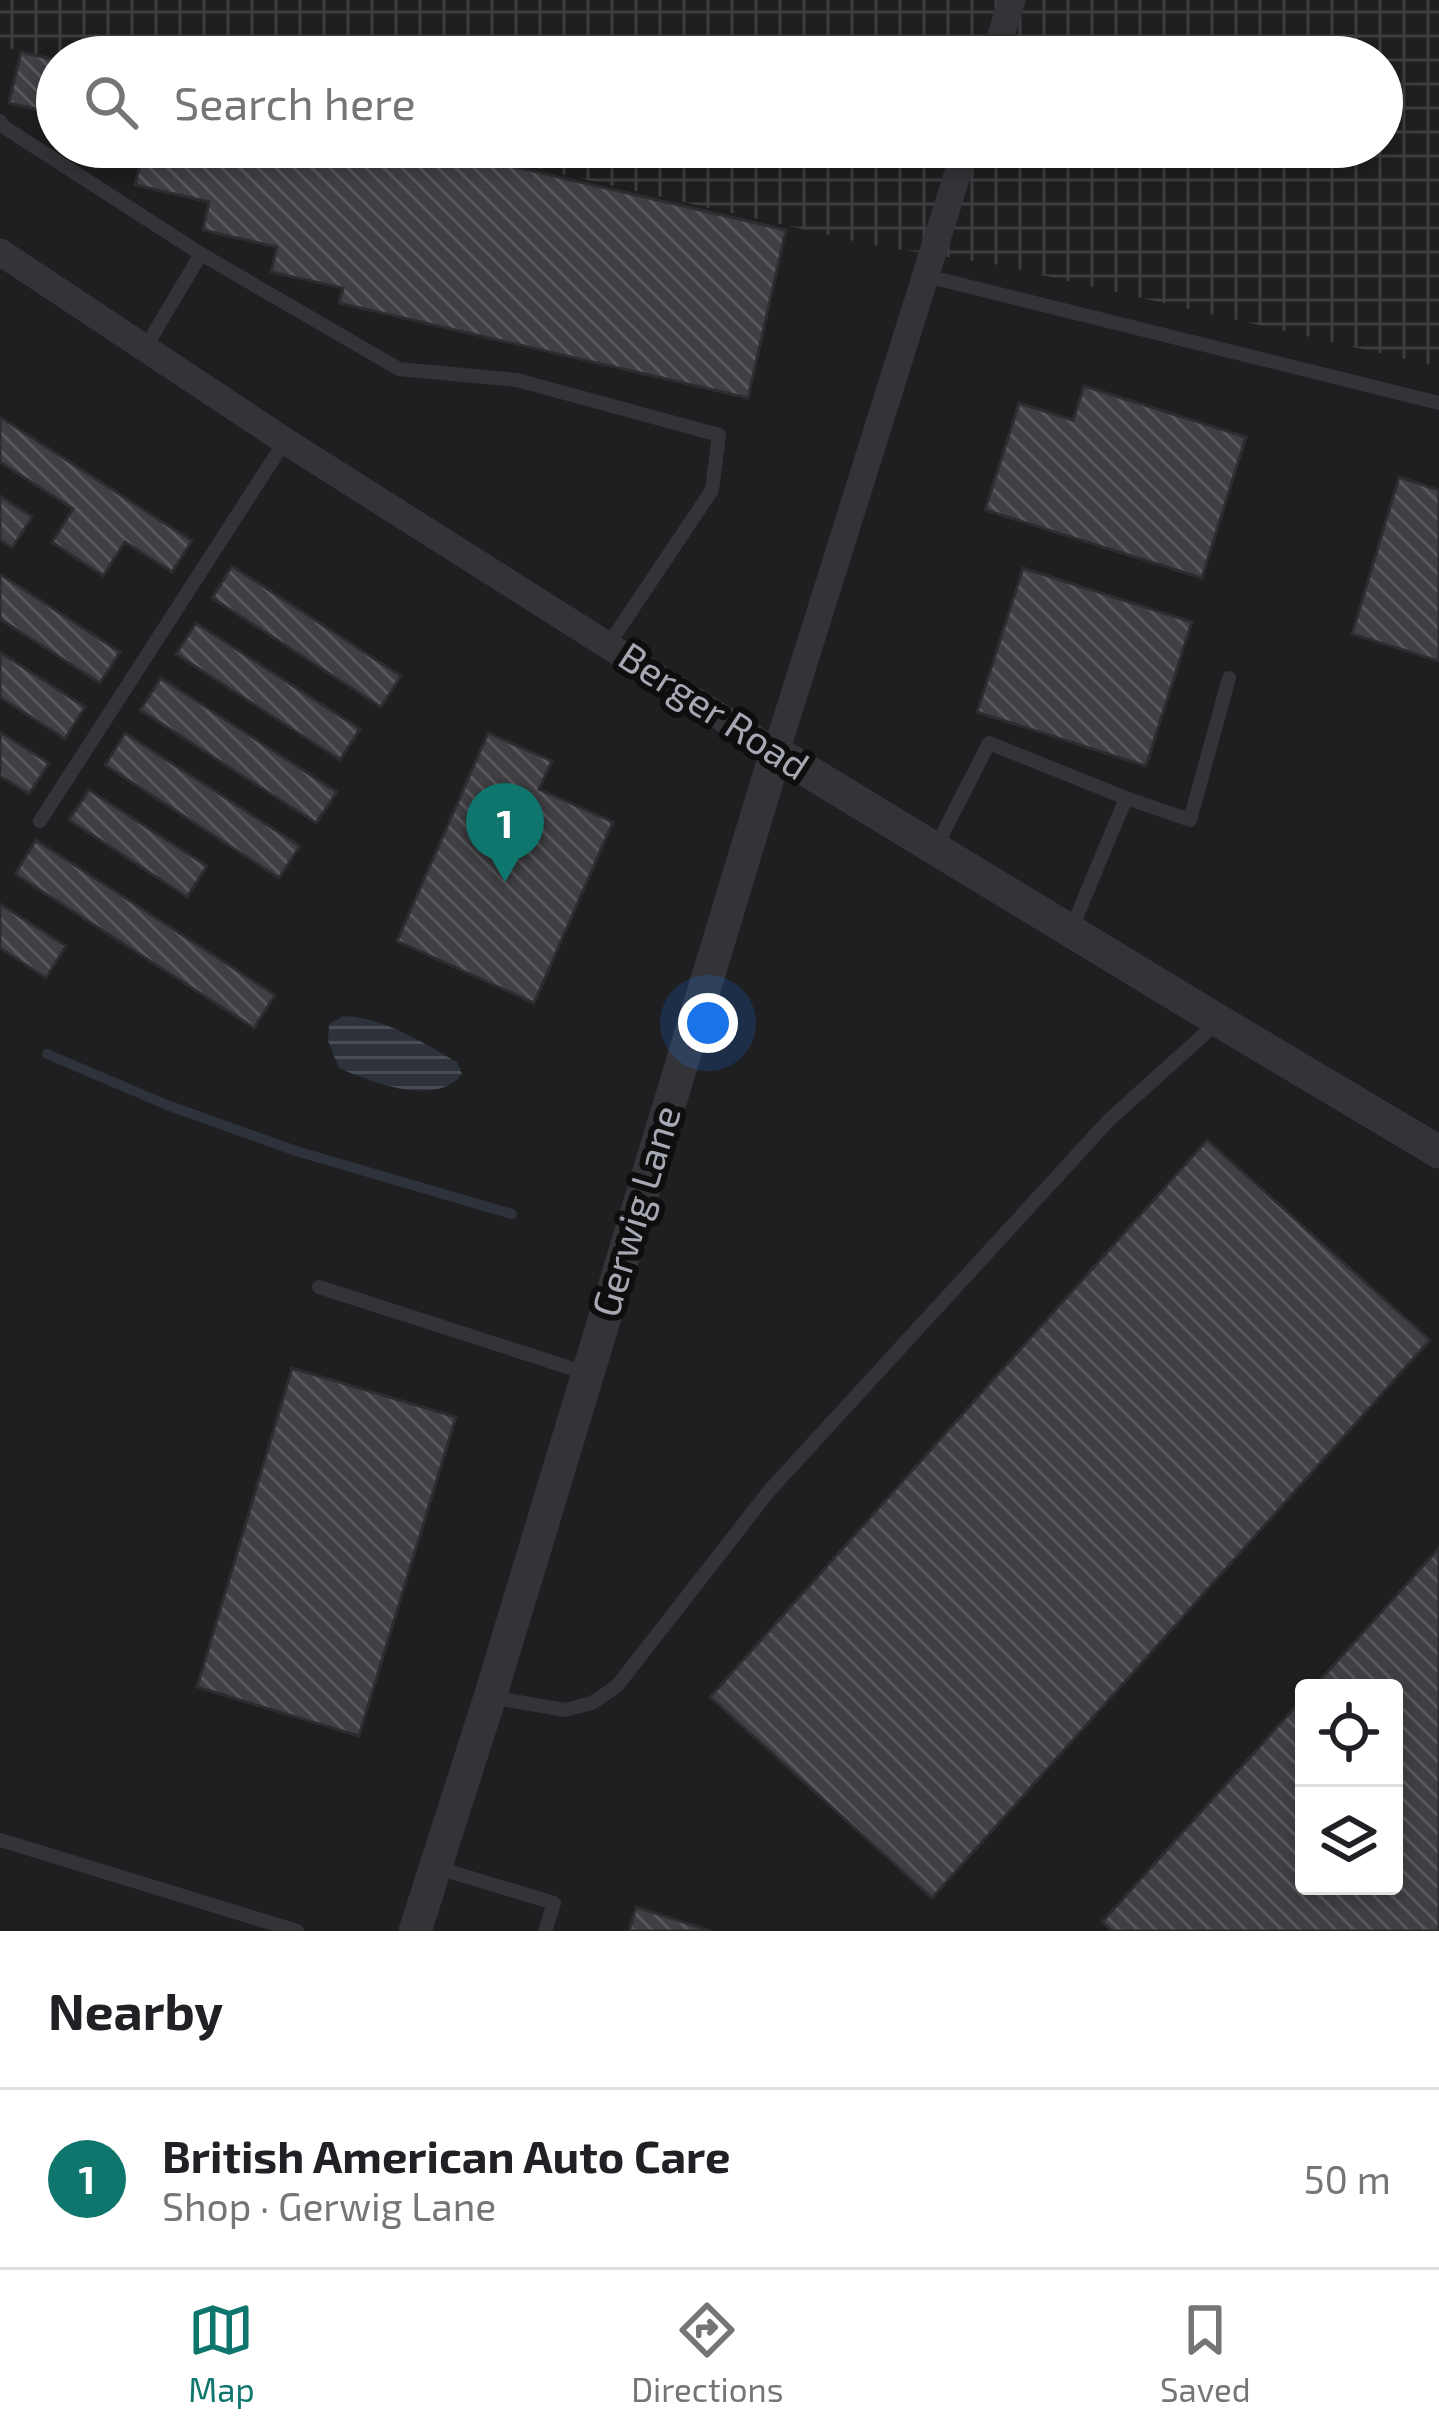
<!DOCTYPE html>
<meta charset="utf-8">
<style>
body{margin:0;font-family:"Exo 2",sans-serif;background:#f6f6f6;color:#202124}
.controls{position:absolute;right:36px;bottom:36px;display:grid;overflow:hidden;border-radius:12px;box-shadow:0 6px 18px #0003}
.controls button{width:108px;height:108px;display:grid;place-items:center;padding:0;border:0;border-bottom:3px solid #e0e0e0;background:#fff;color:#202124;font:60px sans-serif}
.you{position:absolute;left:708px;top:1023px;width:42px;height:42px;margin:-30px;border:9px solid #fff;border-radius:50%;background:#1a73e8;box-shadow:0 0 0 18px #1a73e833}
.badge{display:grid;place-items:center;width:78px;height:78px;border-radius:50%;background:#0f766e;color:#fff;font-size:39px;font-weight:700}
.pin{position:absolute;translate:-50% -99px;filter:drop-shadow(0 3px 6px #0008)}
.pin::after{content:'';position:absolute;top:63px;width:42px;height:36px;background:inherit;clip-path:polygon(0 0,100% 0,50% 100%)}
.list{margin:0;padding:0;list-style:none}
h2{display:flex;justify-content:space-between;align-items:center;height:156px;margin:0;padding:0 48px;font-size:51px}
h2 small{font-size:39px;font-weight:400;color:#757577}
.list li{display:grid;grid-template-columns:78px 1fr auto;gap:36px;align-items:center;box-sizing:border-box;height:180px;padding:0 48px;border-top:3px solid #e0e0e0}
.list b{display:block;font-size:45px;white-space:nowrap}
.list p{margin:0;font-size:39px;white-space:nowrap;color:#757577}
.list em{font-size:39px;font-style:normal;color:#757577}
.icon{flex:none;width:66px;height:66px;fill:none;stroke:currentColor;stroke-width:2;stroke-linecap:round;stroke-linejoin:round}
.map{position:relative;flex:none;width:1439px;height:1931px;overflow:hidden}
.search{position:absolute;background:#fff;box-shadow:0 6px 18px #0003;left:36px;right:36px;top:36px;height:132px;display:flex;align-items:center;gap:30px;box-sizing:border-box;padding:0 42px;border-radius:66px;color:#757577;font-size:45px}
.sheet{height:336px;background:#fff}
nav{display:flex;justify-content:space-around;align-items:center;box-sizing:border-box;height:168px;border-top:3px solid #e0e0e0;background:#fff;font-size:33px;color:#757577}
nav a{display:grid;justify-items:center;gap:6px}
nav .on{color:#0f766e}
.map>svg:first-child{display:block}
.built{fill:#1f1f21;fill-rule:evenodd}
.industrial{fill:url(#industrial-grid)}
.water{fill:url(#water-rules)}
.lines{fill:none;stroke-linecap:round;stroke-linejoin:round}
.stream{stroke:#2e333b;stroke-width:10}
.building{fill:url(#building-back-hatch);stroke:#2d2d30;stroke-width:3}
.service{stroke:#343438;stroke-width:14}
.minor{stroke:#343438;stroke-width:27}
.tertiary{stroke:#343438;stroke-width:33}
.labels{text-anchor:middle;stroke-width:12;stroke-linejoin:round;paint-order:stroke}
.street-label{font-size:39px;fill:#a6a8b3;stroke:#0e0e0f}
</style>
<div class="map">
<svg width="1439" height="1931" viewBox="0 0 1439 1931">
<defs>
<pattern id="industrial-grid" width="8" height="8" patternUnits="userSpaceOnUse" patternTransform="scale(3)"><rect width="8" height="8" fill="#1f1f21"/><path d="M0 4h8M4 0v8" fill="none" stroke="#3d3d3f"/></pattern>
<pattern id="water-rules" width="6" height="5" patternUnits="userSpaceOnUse" patternTransform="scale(3)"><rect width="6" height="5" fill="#2e333b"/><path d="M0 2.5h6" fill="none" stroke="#494e55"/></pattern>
<pattern id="building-back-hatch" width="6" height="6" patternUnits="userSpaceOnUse" patternTransform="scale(3)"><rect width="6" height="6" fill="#404044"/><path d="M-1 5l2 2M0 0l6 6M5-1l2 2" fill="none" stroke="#59595d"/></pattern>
</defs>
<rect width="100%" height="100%" fill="#131314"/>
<path class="built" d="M 0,46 L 57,59 L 57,147 L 444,147 L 871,245 L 999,265 L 1439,367 L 1439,1931 L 0,1931 ZM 1304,1688 L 1394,1688 L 1394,1886 L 1304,1886 Z"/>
<polygon class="industrial" points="0,0 1439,0 1439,367 999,265 871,245 444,147 1382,147 1382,57 57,59 0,46"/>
<path class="water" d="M 344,1016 C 386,1018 421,1042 457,1062 L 462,1074 C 436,1108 371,1082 339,1068 L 328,1041 L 329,1024 Z"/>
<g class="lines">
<polyline class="stream" points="47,1054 167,1105 296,1151 512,1214"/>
</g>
<g class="building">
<polygon points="21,52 57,60 57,114 9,103"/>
<polygon points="87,147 430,147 786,230 748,398 339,303 343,288 271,272 277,247 203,230 209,202 135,185 141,160"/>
<polygon points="1084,386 1246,437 1202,578 985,510 1019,403 1073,420"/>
<polygon points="0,417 192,541 172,572 125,542 103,576 52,542 73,509 0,462"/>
<polygon points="1399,477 1439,490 1439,661 1352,634"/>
<polygon points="0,496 32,517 12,548 0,540"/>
<polygon points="232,566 401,676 381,707 212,598"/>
<polygon points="1023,568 1192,622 1146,766 977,712"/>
<polygon points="0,574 120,652 100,683 0,619"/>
<polygon points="196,623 360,729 340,760 176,654"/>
<polygon points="0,652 85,707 65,739 0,697"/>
<polygon points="161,678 337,792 316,823 140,710"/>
<polygon points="0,732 49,763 29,794 0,776"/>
<polygon points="125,733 300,846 279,878 105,765"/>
<polygon points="488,733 552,761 539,789 613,822 534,1003 397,941"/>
<polygon points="89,790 207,866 187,897 69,820"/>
<polygon points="36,840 275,995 254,1028 15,874"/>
<polygon points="0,904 66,946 46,978 0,948"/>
<polygon points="1207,1140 1430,1340 932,1898 710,1697"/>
<polygon points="292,1368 456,1417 359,1736 197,1687"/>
<polygon points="1439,1548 1439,1931 1112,1931 1102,1922 1304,1697 1304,1886 1394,1886 1394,1688 1313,1688"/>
<polygon points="636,1907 711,1931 629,1931"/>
</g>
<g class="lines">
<g class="service">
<polyline points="0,121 4,127 201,254 399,369 517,380 719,435 712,490 609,644"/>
<polyline points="926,276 1439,403"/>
<polyline points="145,348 201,254"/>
<polyline points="1126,798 1190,820 1229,678"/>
<polyline points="40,821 285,441"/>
<polyline points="935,849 989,743 1126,798 1071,930"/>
<polyline points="319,1287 586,1373"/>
<polyline points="490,1697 565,1710 592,1703 617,1686 769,1491 1109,1120 1219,1021"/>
<polyline points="0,1840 297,1931"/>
<polyline points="435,1867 554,1903 545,1931"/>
</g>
<g class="minor">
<polyline points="994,57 1012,0"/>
<polyline points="0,252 285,441 776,752 966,147"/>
</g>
<polyline class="tertiary" points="415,1931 490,1697 776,752 1219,1021 1439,1152"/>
</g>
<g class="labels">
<g class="street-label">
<text transform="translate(714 711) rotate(33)" y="14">Berger Road</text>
<text transform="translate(636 1211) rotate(-73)" y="14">Gerwig Lane</text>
</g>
</g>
</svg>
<div class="controls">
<button><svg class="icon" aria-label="locate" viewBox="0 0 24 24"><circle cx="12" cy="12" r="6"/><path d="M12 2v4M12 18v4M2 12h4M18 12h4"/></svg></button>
<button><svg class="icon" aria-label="layers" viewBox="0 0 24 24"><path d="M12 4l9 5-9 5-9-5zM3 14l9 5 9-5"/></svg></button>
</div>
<div class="you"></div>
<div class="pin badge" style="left:505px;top:882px">1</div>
<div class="search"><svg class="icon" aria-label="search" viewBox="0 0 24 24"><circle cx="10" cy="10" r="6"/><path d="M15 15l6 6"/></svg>Search here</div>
</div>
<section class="sheet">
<h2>Nearby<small></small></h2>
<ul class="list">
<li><span class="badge">1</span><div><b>British American Auto Care</b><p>Shop · Gerwig Lane</p></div><em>50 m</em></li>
</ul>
</section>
<nav>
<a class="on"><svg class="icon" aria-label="map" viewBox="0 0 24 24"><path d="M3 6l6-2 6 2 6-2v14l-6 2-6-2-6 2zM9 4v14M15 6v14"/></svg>Map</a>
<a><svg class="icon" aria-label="directions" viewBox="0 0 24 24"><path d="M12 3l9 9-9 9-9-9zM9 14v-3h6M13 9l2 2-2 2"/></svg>Directions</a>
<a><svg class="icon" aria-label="saved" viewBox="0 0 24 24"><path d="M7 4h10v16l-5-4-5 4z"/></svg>Saved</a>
</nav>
